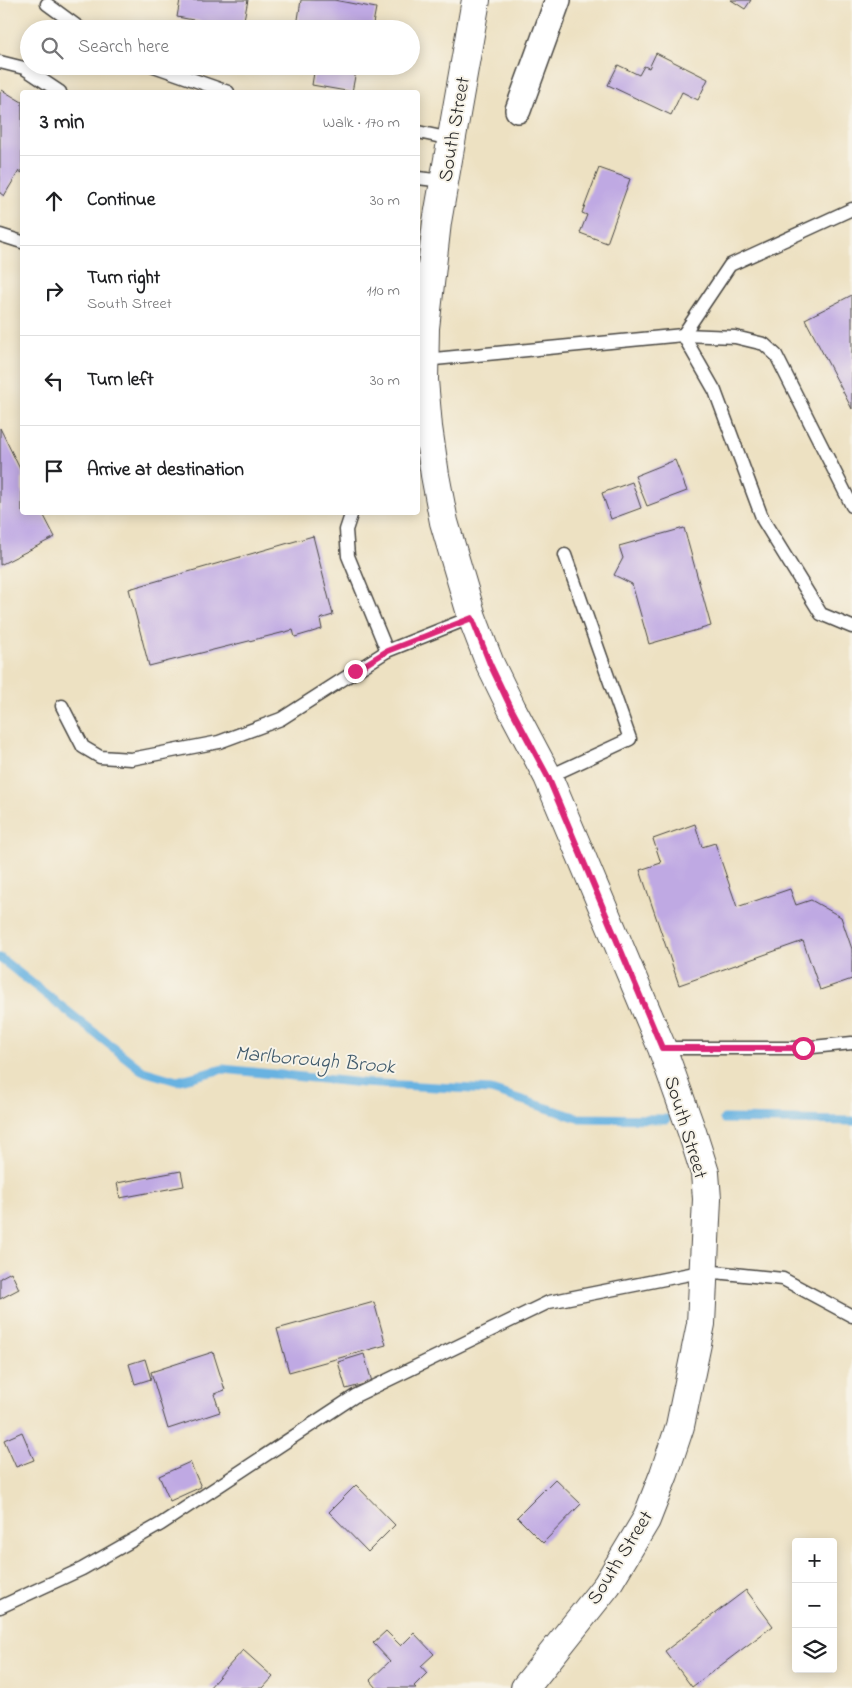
<!DOCTYPE html>
<meta charset="utf-8">
<style>
body{margin:0;font-family:"Indie Flower",sans-serif;background:#f6f6f6;color:#202124}
.controls{position:absolute;right:15px;bottom:15px;display:grid;overflow:hidden;border-radius:5px;box-shadow:0 2px 12px #0003}
.controls button{width:45px;height:45px;display:grid;place-items:center;padding:0;border:0;border-bottom:1px solid #e0e0e0;background:#fff;color:#202124;font:25px sans-serif}
.stop{position:absolute;width:15px;height:15px;margin:-11px;border:4px solid #db2777;border-radius:50%;background:#fff}
.stop.end{background:#db2777;border-color:#fff;box-shadow:0 1px 5px #0008}
.list{margin:0;padding:0;list-style:none}
h2{display:flex;justify-content:space-between;align-items:center;height:65px;margin:0;padding:0 20px;font-size:21px}
h2 small{font-size:16px;font-weight:400;color:#757577}
.list li{display:grid;grid-template-columns:32px 1fr auto;gap:15px;align-items:center;box-sizing:border-box;height:90px;padding:0 20px;border-top:1px solid #e0e0e0}
.list b{display:block;font-size:19px;white-space:nowrap}
.list p{margin:0;font-size:16px;white-space:nowrap;color:#757577}
.list em{font-size:16px;font-style:normal;color:#757577}
.icon{flex:none;width:28px;height:28px;fill:none;stroke:currentColor;stroke-width:2;stroke-linecap:round;stroke-linejoin:round}
.map{position:relative;flex:none;width:852px;height:1688px;overflow:hidden}
.search{position:absolute;background:#fff;box-shadow:0 2px 12px #0003;left:20px;top:20px;width:400px;height:55px;display:flex;align-items:center;gap:12px;box-sizing:border-box;padding:0 18px;border-radius:28px;color:#757577;font-size:19px}
.panel{position:absolute;background:#fff;box-shadow:0 2px 12px #0003;left:20px;top:90px;width:400px;height:425px;border-radius:5px}
.map>svg:first-child{display:block}
.lines{fill:none;stroke-linecap:round;stroke-linejoin:round}
.stream{stroke:#68b2e1;stroke-width:9}
.building{fill:#bfa9e3}
.lane-casing{stroke:#484642;stroke-width:15}
.street-casing{stroke:#484642;stroke-width:28}
.secondary-casing{stroke:#484642;stroke-width:30}
.lane{stroke:#fff;stroke-width:12}
.street{stroke:#fff;stroke-width:25}
.secondary{stroke:#fff;stroke-width:28}
.route{stroke:#db2777;stroke-width:6}
.labels{text-anchor:middle;stroke-width:4;stroke-linejoin:round;paint-order:stroke}
.street-label{font-size:20px;fill:#2b2b2b;stroke:#f7f3e8}
.water-label{font-size:21px;font-style:italic;fill:#405a6b;stroke:#f7f3e8}
</style>
<div class="map">
<svg width="852" height="1688" viewBox="0 0 852 1688">
<rect width="100%" height="100%" fill="#f7f3e8"/>
<filter id="ink" filterUnits="userSpaceOnUse"><feTurbulence type="fractalNoise" baseFrequency=".02" numOctaves="2"/><feDisplacementMap in="SourceGraphic" scale="10" xChannelSelector="R" yChannelSelector="G"/><feConvolveMatrix kernelMatrix="1 2 1 2 8 2 1 2 1" color-interpolation-filters="sRGB"/></filter>
<filter id="wash" filterUnits="userSpaceOnUse"><feTurbulence type="fractalNoise" baseFrequency=".0096" numOctaves="4" result="noise"/><feDisplacementMap in="SourceGraphic" scale="20" xChannelSelector="R" yChannelSelector="G"/><feGaussianBlur stdDeviation="1.12" result="paint"/><feColorMatrix in="noise" values="0 0 0 0 0 0 0 0 0 0 0 0 0 0 0 0 0 1.4 0 .05"/><feComposite in="paint" operator="in"/></filter>
<g filter="url(#wash)">
<rect width="100%" height="100%" fill="#ede1c2"/>
<g class="lines">
<g class="stream">
<polyline points="0,958 143,1071 177,1081 223,1069 363,1083 491,1090 578,1118 666,1119"/>
<polyline points="724,1119 852,1121"/>
</g>
</g>
<g id="blocks">
<g class="building">
<polygon points="180,0 248,0 242,29 177,17"/>
<polygon points="301,0 334,0 376,8 372,29 282,29 283,24 297,26"/>
<polygon points="731,0 751,0 745,9"/>
<polygon points="656,53 708,79 698,100 682,92 671,115 608,85 618,65 639,75 644,66 649,68"/>
<polygon points="315,66 357,66 352,92 312,85"/>
<polygon points="2,90 22,102 22,173 19,171 4,196 0,193 0,94"/>
<polygon points="599,168 630,179 607,243 580,233 587,215 582,213"/>
<polygon points="852,295 852,409 805,319"/>
<polygon points="0,428 22,473 22,512 42,512 55,537 0,565"/>
<polygon points="675,460 687,491 647,506 635,476"/>
<polygon points="632,482 641,508 611,519 602,493"/>
<polygon points="684,528 711,626 649,644 632,584 614,575 623,558 619,546"/>
<polygon points="313,536 333,615 320,619 322,629 295,637 293,630 149,666 129,589"/>
<polygon points="695,824 702,847 715,843 737,907 790,889 796,905 811,900 841,917 852,949 852,979 820,990 803,941 679,985 640,870 661,863 653,839"/>
<polygon points="181,1171 184,1186 120,1198 117,1183"/>
<polygon points="11,1272 19,1289 0,1299 0,1278"/>
<polygon points="374,1302 386,1345 289,1372 277,1329"/>
<polygon points="213,1352 225,1390 214,1394 220,1412 168,1429 151,1372"/>
<polygon points="364,1354 372,1382 346,1389 338,1362"/>
<polygon points="145,1359 151,1379 135,1384 129,1364"/>
<polygon points="22,1432 34,1460 16,1467 4,1440"/>
<polygon points="190,1462 201,1487 170,1501 159,1476"/>
<polygon points="555,1479 581,1504 543,1543 517,1517"/>
<polygon points="356,1485 395,1525 368,1552 329,1512"/>
<polygon points="746,1590 773,1626 692,1687 665,1651"/>
<polygon points="386,1631 401,1646 414,1633 434,1654 421,1666 427,1673 414,1686 416,1688 377,1688 370,1680 390,1661 373,1643"/>
<polygon points="243,1650 273,1677 263,1688 209,1688"/>
</g>
</g>
</g>
<g filter="url(#ink)">
<use href="#blocks" fill-opacity="0" stroke="#484642" stroke-width="1"/>
<g class="lines">
<g class="lane-casing">
<g id="lane">
<polyline points="47,4 81,29"/>
<polyline points="0,62 24,68 60,92"/>
<polyline points="154,66 228,92"/>
<polyline points="418,132 451,139"/>
<polyline points="418,178 443,181"/>
<polyline points="0,235 22,242"/>
<polyline points="683,335 735,337 764,344 776,355 852,506"/>
<polyline points="683,335 730,265 852,209"/>
<polyline points="424,360 683,335 715,391 763,520 821,614 852,627"/>
<polyline points="352,512 346,530 348,556 387,651 472,617"/>
<polyline points="62,706 83,747 100,757 131,759 219,742 281,719 387,651"/>
<polyline points="548,777 630,739 565,555"/>
<polyline points="662,1048 803,1048 852,1043"/>
<polyline points="0,1607 82,1569 161,1524 355,1396 549,1302 705,1271 783,1279 852,1316"/>
</g>
</g>
<g class="street-casing">
<polyline id="street" points="518,110 558,0"/>
</g>
<g class="secondary-casing">
<polyline id="secondary" points="476,0 437,222 425,328 424,380 428,427 435,475 444,522 472,617 490,664 512,709 548,777 662,1048 692,1132 705,1173 707,1199 701,1324 680,1426 664,1474 646,1520 607,1585 525,1688"/>
</g>
<use href="#lane" class="lane"/>
<use href="#street" class="street"/>
<use href="#secondary" class="secondary"/>
</g>
</g>
<g class="lines" filter="url(#ink)">
<polyline class="route" points="355,671 387,651 472,618 490,664 512,710 548,777 662,1048 803,1048"/>
</g>
<g class="labels">
<g class="street-label">
<text transform="translate(453 129) rotate(-80)" y="7">South Street</text>
<text transform="translate(687 1127) rotate(73)" y="7">South Street</text>
<text transform="translate(619 1557) rotate(-58)" y="7">South Street</text>
</g>
<g class="water-label">
<text transform="translate(315 1059) rotate(5)" y="7">Marlborough Brook</text>
</g>
</g>
</svg>
<div class="controls">
<button>+</button>
<button>−</button>
<button><svg class="icon" aria-label="layers" viewBox="0 0 24 24"><path d="M12 4l9 5-9 5-9-5zM3 14l9 5 9-5"/></svg></button>
</div>
<div class="stop" style="left:803px;top:1048px"></div>
<div class="stop end" style="left:355px;top:671px"></div>
<div class="search"><svg class="icon" aria-label="search" viewBox="0 0 24 24"><circle cx="10" cy="10" r="6"/><path d="M15 15l6 6"/></svg>Search here</div>
<section class="panel">
<h2>3 min<small>Walk · 170 m</small></h2>
<ul class="list">
<li><svg class="icon" aria-label="ahead" viewBox="0 0 24 24"><path d="M12 20V5M6 11l6-6 6 6"/></svg><div><b>Continue</b></div><em>30 m</em></li>
<li><svg class="icon" aria-label="right" viewBox="0 0 24 24"><path d="M7 20v-9h11M14 6l5 5-5 5"/></svg><div><b>Turn right</b><p>South Street</p></div><em>110 m</em></li>
<li><svg class="icon" aria-label="left" viewBox="0 0 24 24"><path d="M17 20v-9H6M10 6l-5 5 5 5"/></svg><div><b>Turn left</b></div><em>30 m</em></li>
<li><svg class="icon" aria-label="arrive" viewBox="0 0 24 24"><path d="M6 21V4h12l-3 4 3 4H6"/></svg><div><b>Arrive at destination</b></div></li>
</ul>
</section>
</div>
